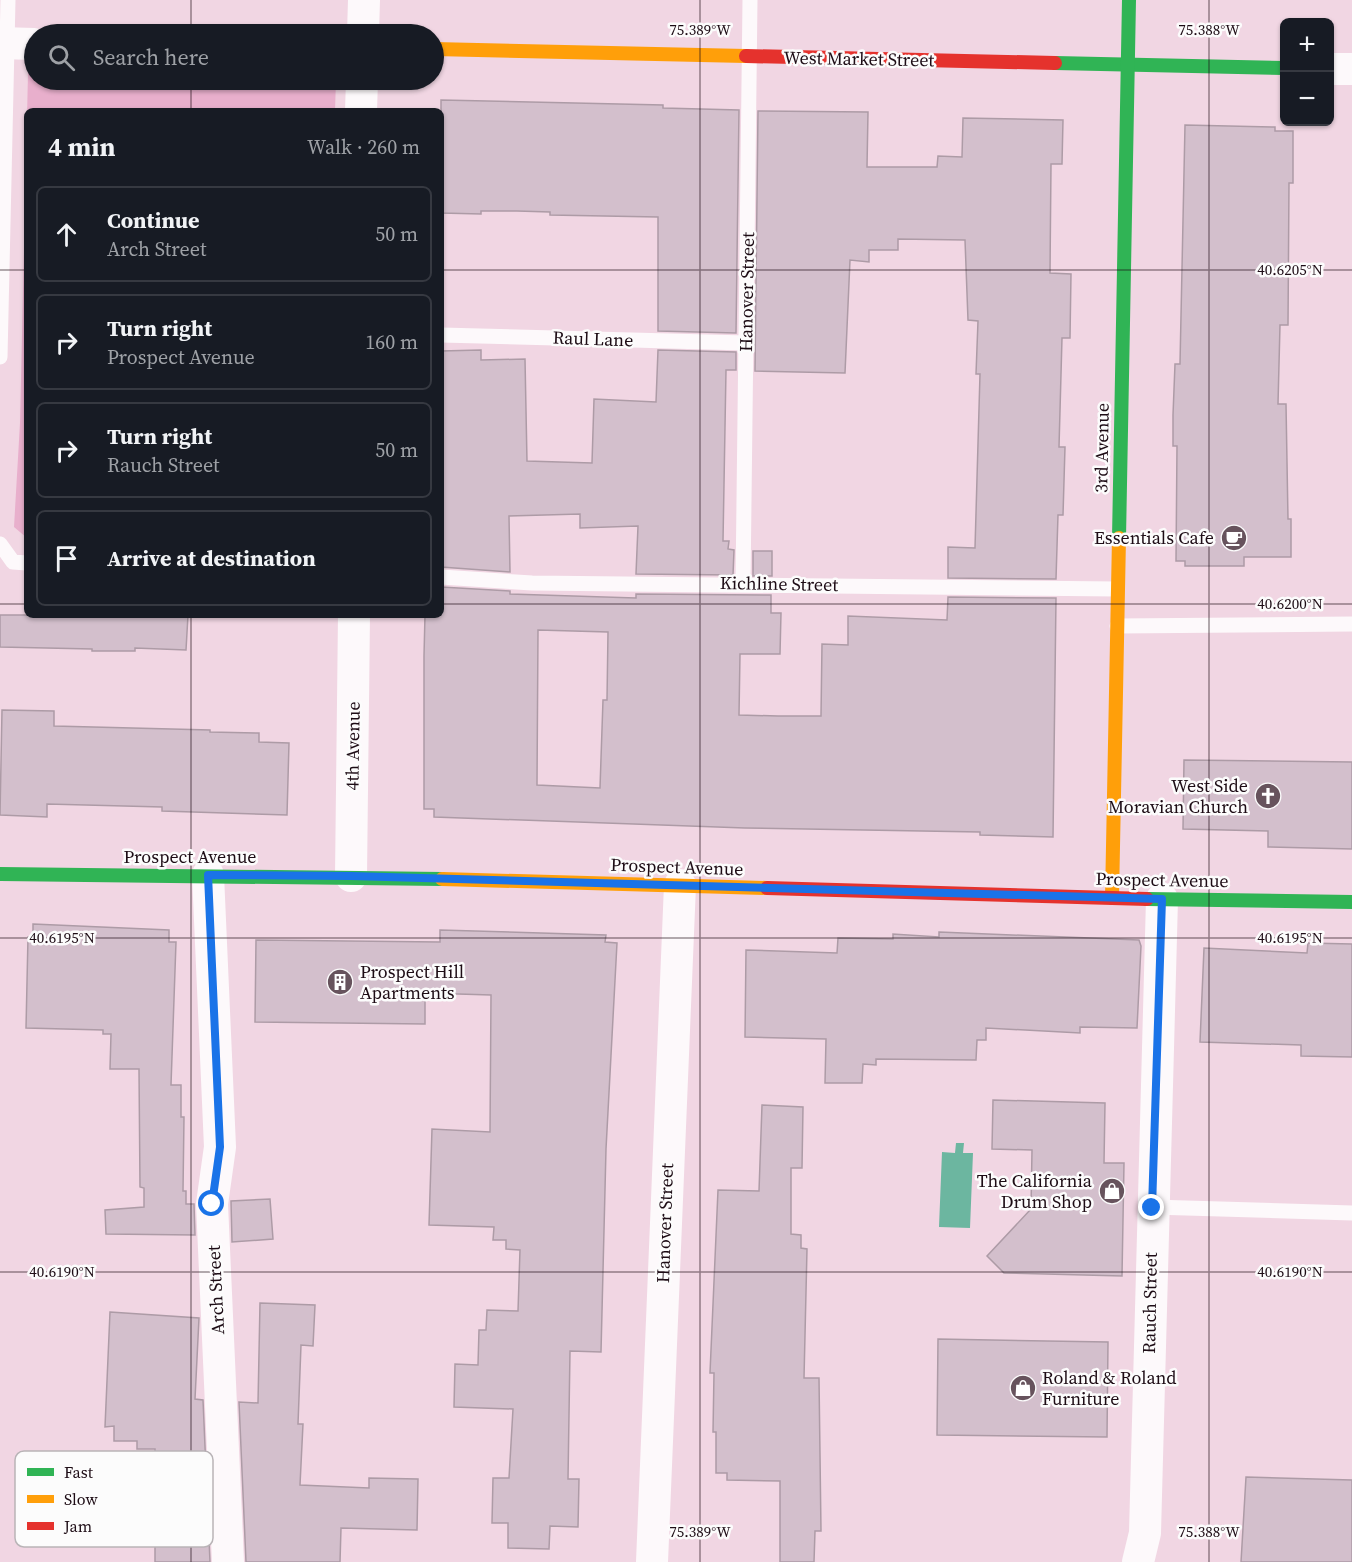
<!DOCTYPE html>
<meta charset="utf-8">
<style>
body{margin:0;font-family:"Source Serif 4",serif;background:#242831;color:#f1f3f6}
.controls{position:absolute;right:18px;top:18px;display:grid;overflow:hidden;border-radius:9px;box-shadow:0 2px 4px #0004}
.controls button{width:54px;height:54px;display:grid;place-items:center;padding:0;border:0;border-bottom:2px solid #363941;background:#171b24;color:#f1f3f6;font:30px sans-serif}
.stop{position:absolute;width:18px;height:18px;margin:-14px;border:4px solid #1a73e8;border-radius:50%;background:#fff}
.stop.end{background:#1a73e8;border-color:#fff;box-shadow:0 2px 6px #0008}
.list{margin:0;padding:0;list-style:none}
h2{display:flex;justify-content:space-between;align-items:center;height:78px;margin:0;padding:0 24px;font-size:26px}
h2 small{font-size:20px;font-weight:400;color:#9ea1a6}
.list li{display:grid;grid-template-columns:39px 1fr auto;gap:18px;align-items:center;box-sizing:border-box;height:96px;margin:0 12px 12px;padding:0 12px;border:2px solid #363941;border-radius:9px}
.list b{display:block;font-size:22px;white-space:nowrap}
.list p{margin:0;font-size:20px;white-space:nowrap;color:#9ea1a6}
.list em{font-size:20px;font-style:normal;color:#9ea1a6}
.icon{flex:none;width:33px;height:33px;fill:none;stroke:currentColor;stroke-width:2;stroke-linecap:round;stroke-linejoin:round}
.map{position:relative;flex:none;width:1352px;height:1562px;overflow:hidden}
.search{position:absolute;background:#171b24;box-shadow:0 2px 4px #0004;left:24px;top:24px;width:420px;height:66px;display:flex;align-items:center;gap:15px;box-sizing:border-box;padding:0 21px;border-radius:33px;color:#9ea1a6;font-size:22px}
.panel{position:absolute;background:#171b24;box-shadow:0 2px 4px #0004;left:24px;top:108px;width:420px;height:510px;border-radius:9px}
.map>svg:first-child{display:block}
.green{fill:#e8afcc}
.water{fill:#6cb6a0}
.building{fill:#d3bfcc;stroke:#ad9ba6;stroke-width:1.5;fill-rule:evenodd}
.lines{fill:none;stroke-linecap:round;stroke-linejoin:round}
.lane{stroke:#fdf9fb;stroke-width:15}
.street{stroke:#fdf9fb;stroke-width:32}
.fast{stroke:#30b455;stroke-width:14}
.slow{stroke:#ff9f0a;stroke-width:14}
.jam{stroke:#e5322d;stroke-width:14}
.route{stroke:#1a73e8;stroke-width:8}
.ticks{fill:none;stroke:#1d0c15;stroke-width:1.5;stroke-opacity:0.45}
.labels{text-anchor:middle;stroke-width:5;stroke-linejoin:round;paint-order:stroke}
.street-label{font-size:18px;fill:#1d0c15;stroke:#fcfcfc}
.poi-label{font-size:18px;fill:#1d0c15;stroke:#fcfcfc;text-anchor:end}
.key{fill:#fcfcfc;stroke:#b9b4b7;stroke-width:1.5}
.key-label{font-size:16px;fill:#1d0c15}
.ticks-label{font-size:15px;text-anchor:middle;fill:#1d0c15;stroke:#fcfcfc;stroke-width:5;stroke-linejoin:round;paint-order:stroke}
</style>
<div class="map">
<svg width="1352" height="1562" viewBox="0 0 1352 1562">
<rect width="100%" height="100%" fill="#f1d6e3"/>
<polygon class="green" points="28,73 34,73 34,80 336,80 335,111 27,111 27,538 14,527 20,423"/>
<polygon class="water" points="956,1143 964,1143 963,1153 973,1153 970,1228 939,1227 942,1152 955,1153"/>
<g class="building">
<polygon points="441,100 663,105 663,108 739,110 736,333 658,331 658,217 550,215 550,212 517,211 481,211 481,214 441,213"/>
<polygon points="758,111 868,112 867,167 937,167 938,156 962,157 963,118 1063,120 1062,164 1051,164 1050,273 1071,274 1070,338 1062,338 1059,447 1065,447 1063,515 1058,515 1056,579 948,578 948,547 975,548 980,374 976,374 978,321 968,320 965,240 898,239 898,250 869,250 869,262 850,260 845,373 755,371"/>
<polygon points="1185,125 1275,127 1275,131 1293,131 1293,183 1289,183 1288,325 1280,325 1278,404 1286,404 1288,519 1291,519 1291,557 1244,557 1244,566 1185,566 1185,561 1176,561 1177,446 1173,446 1173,415 1175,364 1180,364"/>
<polygon points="481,350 481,360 525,359 527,461 592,463 594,399 656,402 658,350 736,352 736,370 726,370 723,541 729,541 728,549 734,550 733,575 636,574 638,526 580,528 580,514 509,516 510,572 441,567 441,351"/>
<rect x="753" y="551" width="19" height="25"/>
<path d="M 441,587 L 510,591 L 510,594 L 636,598 L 636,594 L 771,595 L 771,613 L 781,613 L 780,654 L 740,654 L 739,715 L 778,716 L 821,716 L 822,644 L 848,645 L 848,616 L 947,620 L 948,597 L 1056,598 L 1053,837 L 980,835 L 980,832 L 745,828 L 434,817 L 434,809 L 424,809 L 424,656 L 425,615 L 441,615 ZM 538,630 L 608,632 L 607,700 L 603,700 L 600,788 L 537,785 Z"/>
<polygon points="0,615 188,615 186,650 135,648 135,651 92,651 92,649 0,647"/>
<polygon points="2,710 54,711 54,726 210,730 210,732 259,733 259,742 289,743 287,815 162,811 162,807 47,804 47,817 0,815"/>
<polygon points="1184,760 1352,762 1352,849 1268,847 1268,831 1183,829"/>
<polygon points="33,924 169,930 169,942 176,942 171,1085 181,1085 181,1117 184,1117 183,1191 186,1191 186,1204 194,1204 195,1235 106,1234 105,1210 144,1207 144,1188 140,1187 139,1069 110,1069 111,1034 103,1034 103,1030 26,1028 28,937 33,937"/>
<polygon points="440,930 606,935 605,942 617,943 606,1149 601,1352 570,1351 568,1479 579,1479 578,1527 550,1526 549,1549 508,1548 508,1523 492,1523 493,1478 509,1478 513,1409 454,1407 455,1364 478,1365 479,1330 486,1330 487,1310 518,1311 520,1250 506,1249 506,1240 493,1240 494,1227 429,1225 432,1129 490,1132 491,995 425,993 425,1024 255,1022 256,940 440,942"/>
<polygon points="939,932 1139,940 1141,946 1137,1028 1080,1027 1080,1033 986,1028 986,1040 977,1040 976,1060 876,1059 876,1065 863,1064 862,1083 825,1083 826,1039 745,1037 746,950 837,953 838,938 893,939 893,934 939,937"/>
<polygon points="1308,943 1352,944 1352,1057 1301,1056 1301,1045 1200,1042 1204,948 1307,953"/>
<polygon points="993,1100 1105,1103 1104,1163 1124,1163 1122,1276 1004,1273 987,1256 1031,1209 1032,1150 992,1149"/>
<polygon points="762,1105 803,1107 802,1168 791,1168 791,1234 801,1235 801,1248 807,1249 804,1378 819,1378 821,1531 815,1531 814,1562 780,1562 780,1481 727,1480 727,1473 716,1473 716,1432 713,1432 714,1373 710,1373 718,1190 759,1191"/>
<polygon points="270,1199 273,1239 232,1242 231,1201"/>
<polygon points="260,1303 315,1305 313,1346 301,1345 298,1424 303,1424 300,1485 369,1488 369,1478 418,1479 417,1530 341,1528 340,1562 246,1562 239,1402 258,1403"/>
<polygon points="110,1312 199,1318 195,1399 203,1400 210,1562 155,1562 155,1449 137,1449 137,1441 114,1441 114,1426 105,1427"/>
<polygon points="938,1339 1108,1342 1107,1437 937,1435"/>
<polygon points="1246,1477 1352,1480 1352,1562 1241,1562"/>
</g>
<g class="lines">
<g class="lane">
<polyline points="441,335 746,343"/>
<polyline points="0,357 8,0"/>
<polyline points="0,544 13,562 27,563"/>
<polyline points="441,577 532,583 1117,589"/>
<polyline points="743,584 750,0"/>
<polyline points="1117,626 1352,624"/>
<polyline points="1152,1207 1352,1213"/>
</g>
<g class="street">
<polyline points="363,34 364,0"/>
<polyline points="0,43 34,44"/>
<polyline points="1330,69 1352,69"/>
<polyline points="361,111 362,80"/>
<polyline points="208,875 220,1147 212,1204 228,1562"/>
<polyline points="351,876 354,615"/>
<polyline points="652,1562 680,885"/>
<polyline points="1138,1562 1145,1533 1162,899"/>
</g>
<g class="fast">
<polyline points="1055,63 1284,68"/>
<polyline points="1119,538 1129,0"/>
<polyline points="0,874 442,879"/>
<polyline points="1147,899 1352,902"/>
</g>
<g class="slow">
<polyline points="434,49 746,56"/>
<polyline points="442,879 767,888"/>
<polyline points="1112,898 1119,538"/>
</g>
<g class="jam">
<polyline points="746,56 1055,63"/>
<polyline points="767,888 1147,899"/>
</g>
</g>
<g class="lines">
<polyline class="route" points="212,1204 220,1147 208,875 351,876 1162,899 1152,1208"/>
</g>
<path class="ticks" d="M 191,0 L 191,34M 700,0 L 700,1562M 1209,0 L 1209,1562M 191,80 L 191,111M 0,270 L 27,270M 441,270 L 1352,270M 0,604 L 27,604M 441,604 L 1352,604M 191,615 L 191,1562M 0,938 L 1352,938M 0,1272 L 1352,1272"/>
<defs>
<g id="cafe-disc" transform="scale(1.35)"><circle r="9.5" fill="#67535d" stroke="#fcfcfc"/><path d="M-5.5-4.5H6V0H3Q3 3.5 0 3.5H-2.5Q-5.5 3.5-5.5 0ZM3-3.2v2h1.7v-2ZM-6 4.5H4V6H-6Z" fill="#fff"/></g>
<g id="church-disc" transform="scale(1.35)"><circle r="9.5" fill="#67535d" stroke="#fcfcfc"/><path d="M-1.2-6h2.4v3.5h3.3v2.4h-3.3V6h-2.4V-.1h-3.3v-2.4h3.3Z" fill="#fff"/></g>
<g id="building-disc" transform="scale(1.35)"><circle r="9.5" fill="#67535d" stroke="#fcfcfc"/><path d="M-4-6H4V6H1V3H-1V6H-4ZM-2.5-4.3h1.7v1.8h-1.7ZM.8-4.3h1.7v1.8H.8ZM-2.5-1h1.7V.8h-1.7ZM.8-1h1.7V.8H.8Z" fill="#fff"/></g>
<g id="shop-disc" transform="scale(1.35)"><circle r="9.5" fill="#67535d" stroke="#fcfcfc"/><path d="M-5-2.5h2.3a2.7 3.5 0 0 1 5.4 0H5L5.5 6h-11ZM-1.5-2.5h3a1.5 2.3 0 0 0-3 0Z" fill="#fff"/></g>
</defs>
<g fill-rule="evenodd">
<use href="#cafe-disc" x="1234" y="538"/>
<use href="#church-disc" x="1268" y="796"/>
<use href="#building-disc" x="340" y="982"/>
<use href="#shop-disc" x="1112" y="1191"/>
<use href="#shop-disc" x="1023" y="1388"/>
</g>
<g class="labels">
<g class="street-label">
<text transform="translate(859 59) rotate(1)" y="6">West Market Street</text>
<text transform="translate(747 292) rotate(-89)" y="6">Hanover Street</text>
<text transform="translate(593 339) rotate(2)" y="6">Raul Lane</text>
<text transform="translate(1102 448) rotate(-89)" y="6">3rd Avenue</text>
<text transform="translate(779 584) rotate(1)" y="6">Kichline Street</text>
<text transform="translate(353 746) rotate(-89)" y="6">4th Avenue</text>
<text x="190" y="863">Prospect Avenue</text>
<text transform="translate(677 867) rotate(2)" y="6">Prospect Avenue</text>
<text transform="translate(1162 880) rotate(1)" y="6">Prospect Avenue</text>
<text transform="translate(665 1223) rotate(-88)" y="6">Hanover Street</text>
<text transform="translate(216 1290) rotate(-93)" y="6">Arch Street</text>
<text transform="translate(1150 1303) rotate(-89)" y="6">Rauch Street</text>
</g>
<g class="poi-label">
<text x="1214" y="544">Essentials Cafe</text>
<text x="1248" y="792">West Side<tspan x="1248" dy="21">Moravian Church</tspan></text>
<text x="360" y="978" text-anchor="start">Prospect Hill<tspan x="360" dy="21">Apartments</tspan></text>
<text x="1092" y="1187">The California<tspan x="1092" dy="21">Drum Shop</tspan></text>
<text x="1042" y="1384" text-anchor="start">Roland &amp; Roland<tspan x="1042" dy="21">Furniture</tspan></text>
</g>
</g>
<rect x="15" y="1451" width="198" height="96" rx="9" class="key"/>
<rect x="27" y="1468" width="27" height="8" fill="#30b455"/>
<rect x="27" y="1495" width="27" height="8" fill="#ff9f0a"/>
<rect x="27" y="1522" width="27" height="8" fill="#e5322d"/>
<g class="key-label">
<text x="64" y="1478">Fast</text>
<text x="64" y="1505">Slow</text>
<text x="64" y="1532">Jam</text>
</g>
<g class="ticks-label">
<text x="700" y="35">75.389°W</text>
<text x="1209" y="35">75.388°W</text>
<text x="1290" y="275">40.6205°N</text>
<text x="1290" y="609">40.6200°N</text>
<text x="62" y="943">40.6195°N</text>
<text x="1290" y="943">40.6195°N</text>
<text x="62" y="1277">40.6190°N</text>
<text x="1290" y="1277">40.6190°N</text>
<text x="700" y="1537">75.389°W</text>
<text x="1209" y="1537">75.388°W</text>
</g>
</svg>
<div class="controls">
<button>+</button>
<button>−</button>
</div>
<div class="stop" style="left:212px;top:1204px"></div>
<div class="stop end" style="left:1152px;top:1208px"></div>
<div class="search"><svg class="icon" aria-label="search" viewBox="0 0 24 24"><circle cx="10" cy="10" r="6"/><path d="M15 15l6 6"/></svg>Search here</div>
<section class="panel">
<h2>4 min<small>Walk · 260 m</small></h2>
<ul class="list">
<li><svg class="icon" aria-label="ahead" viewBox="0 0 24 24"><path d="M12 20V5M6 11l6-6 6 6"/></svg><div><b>Continue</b><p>Arch Street</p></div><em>50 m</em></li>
<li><svg class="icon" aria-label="right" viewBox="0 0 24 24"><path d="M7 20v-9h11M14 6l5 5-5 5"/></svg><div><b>Turn right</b><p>Prospect Avenue</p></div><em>160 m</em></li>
<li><svg class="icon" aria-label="right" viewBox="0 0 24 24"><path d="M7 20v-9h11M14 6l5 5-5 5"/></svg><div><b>Turn right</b><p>Rauch Street</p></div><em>50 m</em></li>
<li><svg class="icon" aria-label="arrive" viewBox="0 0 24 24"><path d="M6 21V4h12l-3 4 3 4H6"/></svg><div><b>Arrive at destination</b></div></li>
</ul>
</section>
</div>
